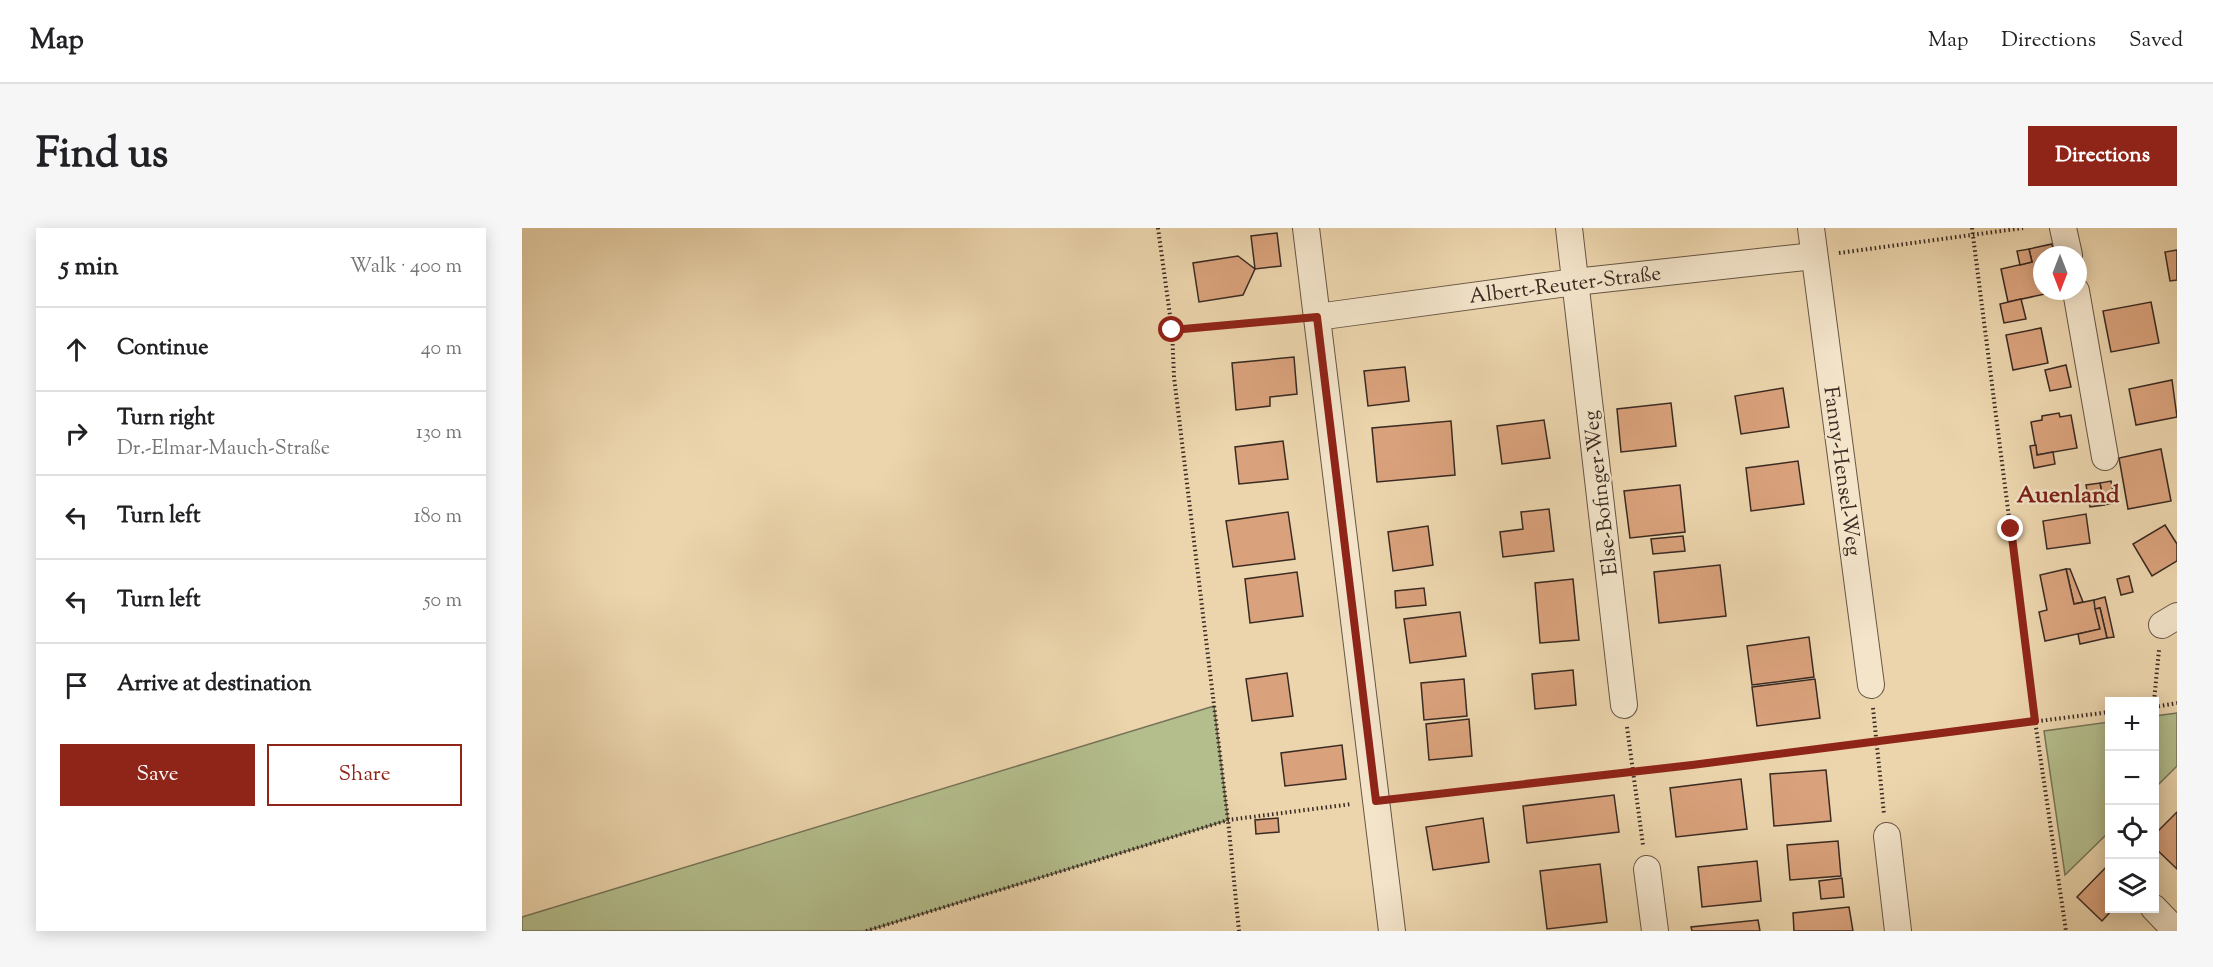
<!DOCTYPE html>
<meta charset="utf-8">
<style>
body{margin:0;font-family:"Sorts Mill Goudy",serif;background:#f6f6f6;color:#202124}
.controls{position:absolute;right:18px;bottom:18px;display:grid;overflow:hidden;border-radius:0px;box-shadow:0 3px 15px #0003}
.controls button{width:54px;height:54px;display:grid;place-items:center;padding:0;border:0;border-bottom:2px solid #e0e0e0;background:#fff;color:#202124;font:30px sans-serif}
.compass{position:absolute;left:1511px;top:18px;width:54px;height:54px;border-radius:50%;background:#fff;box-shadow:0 3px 15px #0003;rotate:180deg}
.stop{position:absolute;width:18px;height:18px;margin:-14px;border:4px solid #8f2418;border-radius:50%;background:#fff}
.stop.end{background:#8f2418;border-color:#fff;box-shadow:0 2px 6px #0008}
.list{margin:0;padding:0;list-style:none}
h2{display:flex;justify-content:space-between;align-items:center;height:78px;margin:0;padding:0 24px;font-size:26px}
h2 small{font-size:20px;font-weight:400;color:#757577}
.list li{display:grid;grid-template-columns:39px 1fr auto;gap:18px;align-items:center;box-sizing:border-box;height:84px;padding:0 24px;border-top:2px solid #e0e0e0}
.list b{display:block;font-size:22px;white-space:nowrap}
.list p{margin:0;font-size:20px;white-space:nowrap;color:#757577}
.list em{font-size:20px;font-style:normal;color:#757577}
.actions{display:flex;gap:12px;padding:18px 24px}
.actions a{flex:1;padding:14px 0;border:2px solid #8f2418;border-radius:0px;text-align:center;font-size:21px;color:#8f2418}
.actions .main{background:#8f2418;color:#fff}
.icon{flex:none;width:33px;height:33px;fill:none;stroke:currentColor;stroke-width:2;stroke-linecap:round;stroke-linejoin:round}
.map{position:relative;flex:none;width:1655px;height:703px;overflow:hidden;border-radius:0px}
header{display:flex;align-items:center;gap:36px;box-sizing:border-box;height:84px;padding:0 30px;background:#fff;border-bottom:2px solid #e0e0e0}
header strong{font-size:28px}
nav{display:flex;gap:33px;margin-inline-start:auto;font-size:21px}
.intro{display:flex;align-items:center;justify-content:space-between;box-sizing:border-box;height:144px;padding:0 36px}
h1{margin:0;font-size:42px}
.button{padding:15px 27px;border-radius:0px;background:#8f2418;color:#fff;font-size:21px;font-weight:700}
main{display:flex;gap:36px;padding:0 36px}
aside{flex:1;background:#fff;border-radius:0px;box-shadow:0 3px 15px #0003}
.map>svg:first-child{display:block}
.green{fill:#b4be8d;stroke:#767458;stroke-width:1.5}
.building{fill:#daa27c;stroke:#392a22;stroke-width:1.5}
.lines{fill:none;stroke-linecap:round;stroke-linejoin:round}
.street-casing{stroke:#665545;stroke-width:28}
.path{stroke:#392a22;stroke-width:4;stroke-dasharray:1.5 3;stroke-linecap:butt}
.street{stroke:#f3e4ca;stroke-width:26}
.route{stroke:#8f2418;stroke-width:8}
.labels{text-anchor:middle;stroke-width:4.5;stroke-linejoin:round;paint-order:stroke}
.street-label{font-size:21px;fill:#392a22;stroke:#f3e4ca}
.quarter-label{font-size:24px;font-weight:bold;fill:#7a1f14;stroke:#f3e4ca}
</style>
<header>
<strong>Map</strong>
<nav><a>Map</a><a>Directions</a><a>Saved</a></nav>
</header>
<div class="intro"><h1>Find us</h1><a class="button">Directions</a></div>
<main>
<aside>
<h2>5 min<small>Walk · 400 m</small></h2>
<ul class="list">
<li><svg class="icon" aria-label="ahead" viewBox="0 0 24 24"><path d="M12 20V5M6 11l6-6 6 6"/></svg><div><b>Continue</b></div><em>40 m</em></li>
<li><svg class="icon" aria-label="right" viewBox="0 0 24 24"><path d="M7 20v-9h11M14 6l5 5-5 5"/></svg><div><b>Turn right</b><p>Dr.-Elmar-Mauch-Straße</p></div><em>130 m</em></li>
<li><svg class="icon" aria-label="left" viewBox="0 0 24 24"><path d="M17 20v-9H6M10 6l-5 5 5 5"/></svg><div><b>Turn left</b></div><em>180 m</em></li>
<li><svg class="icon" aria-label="left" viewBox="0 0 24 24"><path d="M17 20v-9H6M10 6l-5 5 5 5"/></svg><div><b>Turn left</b></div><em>50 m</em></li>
<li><svg class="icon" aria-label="arrive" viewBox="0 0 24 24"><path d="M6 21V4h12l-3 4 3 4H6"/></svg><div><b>Arrive at destination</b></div></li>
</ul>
<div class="actions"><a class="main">Save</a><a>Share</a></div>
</aside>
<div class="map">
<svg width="1655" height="703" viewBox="0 0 1655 703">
<rect width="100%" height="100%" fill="#ecd5ad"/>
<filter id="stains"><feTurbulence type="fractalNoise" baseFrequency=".00333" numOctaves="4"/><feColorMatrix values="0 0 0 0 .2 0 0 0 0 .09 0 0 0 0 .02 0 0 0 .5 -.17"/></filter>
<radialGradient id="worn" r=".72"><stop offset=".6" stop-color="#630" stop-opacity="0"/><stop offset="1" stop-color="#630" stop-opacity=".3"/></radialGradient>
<g class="green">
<polygon points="692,478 706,592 344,703 0,703 0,689"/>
<polygon points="1655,485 1655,538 1633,560 1633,488"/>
<polygon points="1587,494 1587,604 1543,647 1522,503"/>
</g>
<g class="building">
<polygon points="755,5 759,38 733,41 729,8"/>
<polygon points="1530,16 1532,27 1520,27 1520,63 1537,63 1486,74 1479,41 1510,34 1507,21"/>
<polygon points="1507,21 1510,34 1498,37 1495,23"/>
<polygon points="1655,22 1655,52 1648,53 1643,24"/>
<polygon points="716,28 733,41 721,67 677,74 671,35"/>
<polygon points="1499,71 1504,91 1482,95 1478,76"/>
<polygon points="1629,74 1637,115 1589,124 1581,83"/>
<polygon points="1519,100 1526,135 1491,142 1484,107"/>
<polygon points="772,129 775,166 748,169 748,178 714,182 710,135"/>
<polygon points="1544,137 1549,159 1528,163 1523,142"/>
<polygon points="883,139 887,173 846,178 842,143"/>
<polygon points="1650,152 1655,189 1614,197 1607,161"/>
<polygon points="1261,160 1267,199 1219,206 1213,168"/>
<polygon points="1149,175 1154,218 1099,224 1095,181"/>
<polygon points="1537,185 1538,189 1549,187 1555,220 1515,227 1509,194 1520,192 1520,188"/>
<polygon points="1022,192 1028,230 980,236 975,198"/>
<polygon points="929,193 933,247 855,254 850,200"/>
<polygon points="761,213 766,251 717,256 713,219"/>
<polygon points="1514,217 1515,227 1531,224 1533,236 1512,240 1508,218"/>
<polygon points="1639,221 1649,273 1606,281 1597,230"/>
<polygon points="1276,233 1282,276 1229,283 1224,240"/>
<polygon points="1589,253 1593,275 1582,277 1578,255"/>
<polygon points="1578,255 1582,277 1568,279 1564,257"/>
<polygon points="1158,257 1163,304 1108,310 1102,263"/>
<polygon points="1027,281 1032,323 981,329 978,304 1001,301 999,284"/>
<polygon points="766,284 773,331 711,339 704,293"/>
<polygon points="1564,286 1568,315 1525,321 1521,293"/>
<polygon points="1643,297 1655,316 1655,333 1630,348 1611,316"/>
<polygon points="906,298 911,337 871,343 866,304"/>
<polygon points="1161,308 1163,323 1131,326 1129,311"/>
<polygon points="1198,337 1204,388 1137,395 1132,344"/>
<polygon points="1544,341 1548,341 1561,374 1552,376"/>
<polygon points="1544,341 1552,376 1572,372 1578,401 1523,413 1517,384 1525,382 1518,347"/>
<polygon points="775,344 781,388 728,395 723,351"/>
<polygon points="1607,348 1611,364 1599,367 1595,351"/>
<polygon points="1051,351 1057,412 1018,415 1013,355"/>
<polygon points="902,360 904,377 874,380 873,363"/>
<polygon points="1583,369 1592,409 1585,410 1578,380 1573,381 1572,372"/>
<polygon points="1578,380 1585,410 1558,416 1556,406 1578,401 1573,381"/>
<polygon points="938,384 944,428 888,435 882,391"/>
<polygon points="1287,409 1292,449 1230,457 1225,418"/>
<polygon points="1051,442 1054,477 1013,481 1010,446"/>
<polygon points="765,445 771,488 730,493 724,451"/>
<polygon points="942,451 945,488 902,492 899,455"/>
<polygon points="1293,451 1298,490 1235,498 1230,459"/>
<polygon points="947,491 950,528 907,532 904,496"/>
<polygon points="820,517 824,551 763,558 759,525"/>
<polygon points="1304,542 1309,593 1252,598 1248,546"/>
<polygon points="1219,551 1225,601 1154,609 1148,560"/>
<polygon points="1092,567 1097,604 1005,615 1001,578"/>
<polygon points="1655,584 1655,641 1632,619 1632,607"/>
<polygon points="756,590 757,604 734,606 733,592"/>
<polygon points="961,590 967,634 911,642 904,599"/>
<polygon points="1316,613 1319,648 1268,652 1265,617"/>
<polygon points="1235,633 1239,673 1180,679 1176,639"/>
<polygon points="1588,635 1588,680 1592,680 1580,693 1555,669"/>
<polygon points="1078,636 1085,694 1025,701 1018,643"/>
<polygon points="1320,650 1322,669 1299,671 1297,653"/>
<polygon points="1327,679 1331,703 1272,703 1271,685"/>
<polygon points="1236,692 1238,703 1170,703 1169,699"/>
</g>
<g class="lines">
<g class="street-casing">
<g id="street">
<polyline points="784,0 870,703"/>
<polyline points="1047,0 1102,477"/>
<polyline points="1289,0 1349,457"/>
<polyline points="1541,0 1547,27"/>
<polyline points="1554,63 1583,229"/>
<polyline points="795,89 1053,54 1292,28"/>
<polyline points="1640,397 1655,388"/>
<polyline points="1365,608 1376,703"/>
<polyline points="1125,641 1133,703"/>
<polyline points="1632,680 1654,703"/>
</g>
</g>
<g class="path">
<polyline points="636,0 650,102 652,149 706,592 717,703"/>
<polyline points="1450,0 1513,493 1544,703"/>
<polyline points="1317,25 1501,0"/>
<polyline points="650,102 770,91"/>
<polyline points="1632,473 1637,422"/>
<polyline points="1632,479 1655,475"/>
<polyline points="1351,480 1362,586"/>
<polyline points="1105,499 1121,617"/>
<polyline points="876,570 1170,537 1588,484"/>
<polyline points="344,703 706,592 830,576"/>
</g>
<use href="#street" class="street"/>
</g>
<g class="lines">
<polyline class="route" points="650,102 795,89 854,573 1170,537 1513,493 1489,301"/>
</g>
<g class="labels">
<g class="street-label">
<text transform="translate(1043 56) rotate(-7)" y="7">Albert-Reuter-Straße</text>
<text transform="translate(1321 243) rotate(82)" y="7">Fanny-Hensel-Weg</text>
<text transform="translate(1078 265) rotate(-97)" y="7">Else-Bofinger-Weg</text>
</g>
<g class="quarter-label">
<text x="1546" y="274">Auenland</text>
</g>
</g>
<rect width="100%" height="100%" filter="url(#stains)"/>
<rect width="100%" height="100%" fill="url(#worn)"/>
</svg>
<div class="controls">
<button>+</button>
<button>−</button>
<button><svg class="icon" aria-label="locate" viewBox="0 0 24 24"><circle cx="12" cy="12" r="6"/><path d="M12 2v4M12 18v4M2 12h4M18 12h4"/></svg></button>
<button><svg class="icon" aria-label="layers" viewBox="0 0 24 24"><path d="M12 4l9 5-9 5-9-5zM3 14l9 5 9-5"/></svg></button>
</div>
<svg class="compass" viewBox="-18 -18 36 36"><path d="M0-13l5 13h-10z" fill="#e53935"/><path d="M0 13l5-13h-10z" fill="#757577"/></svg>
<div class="stop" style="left:650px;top:102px"></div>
<div class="stop end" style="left:1489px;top:301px"></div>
</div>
</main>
